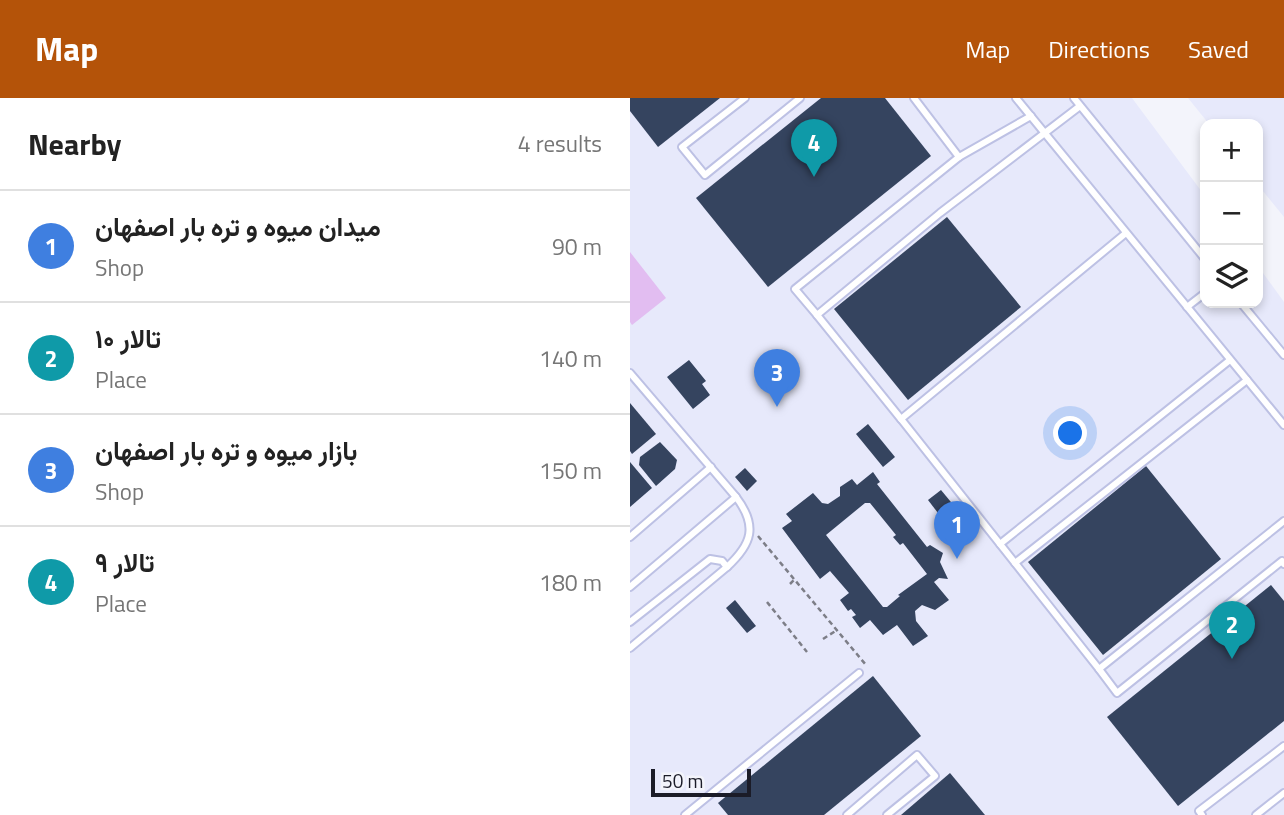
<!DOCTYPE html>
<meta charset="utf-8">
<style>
body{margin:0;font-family:"Titillium Web",Vazirmatn,sans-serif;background:#f6f6f6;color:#222}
.controls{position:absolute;right:21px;top:21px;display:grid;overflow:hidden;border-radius:14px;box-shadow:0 4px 10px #0003}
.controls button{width:63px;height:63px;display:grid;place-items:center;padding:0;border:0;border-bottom:2px solid #e0e0e0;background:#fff;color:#222;font:35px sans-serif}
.scale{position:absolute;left:21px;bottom:18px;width:100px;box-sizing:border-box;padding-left:7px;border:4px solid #1b1c28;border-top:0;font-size:19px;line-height:24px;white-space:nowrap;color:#1b1c28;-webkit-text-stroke:5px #f3f4fb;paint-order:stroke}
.you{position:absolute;left:441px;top:336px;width:24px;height:24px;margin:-18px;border:5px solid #fff;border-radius:50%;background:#1a73e8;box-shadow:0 0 0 10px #1a73e833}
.badge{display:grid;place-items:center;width:46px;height:46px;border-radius:50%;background:#b45309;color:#fff;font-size:23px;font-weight:700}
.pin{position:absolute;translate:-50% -58px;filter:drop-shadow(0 2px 4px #0008)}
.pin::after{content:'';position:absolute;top:37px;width:24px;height:21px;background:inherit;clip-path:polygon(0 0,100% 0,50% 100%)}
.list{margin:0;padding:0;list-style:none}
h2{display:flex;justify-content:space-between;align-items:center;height:91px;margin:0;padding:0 28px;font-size:30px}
h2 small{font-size:23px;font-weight:400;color:#767676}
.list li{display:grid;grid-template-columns:46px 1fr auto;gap:21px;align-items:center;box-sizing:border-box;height:112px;padding:0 28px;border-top:2px solid #e0e0e0}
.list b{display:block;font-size:26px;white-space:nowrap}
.list p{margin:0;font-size:23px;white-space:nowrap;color:#767676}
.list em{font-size:23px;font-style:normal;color:#767676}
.icon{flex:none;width:38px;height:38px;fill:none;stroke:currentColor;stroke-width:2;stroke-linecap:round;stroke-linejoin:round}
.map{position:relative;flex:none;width:654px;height:717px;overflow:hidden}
header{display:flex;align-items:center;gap:42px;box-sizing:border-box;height:98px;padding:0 35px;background:#b45309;color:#fff}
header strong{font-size:33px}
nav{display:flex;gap:38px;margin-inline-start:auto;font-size:24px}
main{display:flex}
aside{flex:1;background:#fff}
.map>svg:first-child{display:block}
.built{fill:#e7e9fb}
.green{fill:#e2bdf1}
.building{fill:#35445f;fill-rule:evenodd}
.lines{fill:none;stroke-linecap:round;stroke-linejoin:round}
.lane-casing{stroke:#bdc1e4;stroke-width:10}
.path{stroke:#7d7e87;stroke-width:2.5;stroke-dasharray:5 3.5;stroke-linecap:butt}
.lane{stroke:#fff;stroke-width:6}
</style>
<header>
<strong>Map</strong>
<nav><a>Map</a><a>Directions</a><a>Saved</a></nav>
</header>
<main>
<aside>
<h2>Nearby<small>4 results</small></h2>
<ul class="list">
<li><span class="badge" style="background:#3f7fe0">1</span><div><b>میدان میوه و تره بار اصفهان</b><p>Shop</p></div><em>90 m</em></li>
<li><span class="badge" style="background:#0f9aa8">2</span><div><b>تالار ۱۰</b><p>Place</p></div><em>140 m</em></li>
<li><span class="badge" style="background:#3f7fe0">3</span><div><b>بازار میوه و تره بار اصفهان</b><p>Shop</p></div><em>150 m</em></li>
<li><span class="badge" style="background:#0f9aa8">4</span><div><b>تالار ۹</b><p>Place</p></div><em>180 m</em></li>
</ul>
</aside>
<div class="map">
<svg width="654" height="717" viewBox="0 0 654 717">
<rect width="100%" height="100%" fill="#f3f4fb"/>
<g class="built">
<polygon points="0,0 502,0 575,98 575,205 628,205 628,168 654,204 654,717 0,717"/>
<polygon points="558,0 654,0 654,119 628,87 628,26 579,26"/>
</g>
<polygon class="green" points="0,154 36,200 2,227 0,224"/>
<g class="building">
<polygon points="0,0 90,0 28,49 0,13"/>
<polygon points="191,0 255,0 301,58 138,189 66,100"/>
<polygon points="317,119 391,209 278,302 204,211"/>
<polygon points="59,262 76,283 72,286 80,297 63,311 37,279"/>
<polygon points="0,305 26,336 2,356 0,353"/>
<polygon points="238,326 265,359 253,369 226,336"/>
<polygon points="30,344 47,362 45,371 26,388 9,367 10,359"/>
<polygon points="0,364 22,390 0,409"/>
<polygon points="516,368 591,461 473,557 398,464"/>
<polygon points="115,370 127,383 117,393 105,379"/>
<path d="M 243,374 L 250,384 L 247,386 L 297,449 L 300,447 L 313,455 L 310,464 L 318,481 L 309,480 L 304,484 L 319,502 L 305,512 L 292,507 L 285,513 L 286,523 L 298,538 L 283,548 L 267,527 L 253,537 L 240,522 L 230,530 L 222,519 L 226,517 L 221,511 L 218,513 L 210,502 L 219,495 L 200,473 L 190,481 L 152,430 L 162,423 L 156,416 L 183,395 L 192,405 L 198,406 L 210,398 L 210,389 L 222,381 L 227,387 ZM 235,405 L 240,405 L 266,437 L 263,439 L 270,447 L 273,445 L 297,476 L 268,497 L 270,498 L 257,509 L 253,509 L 196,437 Z"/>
<polygon points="311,392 335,421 321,432 298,402"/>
<polygon points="641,487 654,503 654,623 548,708 477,619"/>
<polygon points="105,502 126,528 117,535 96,510"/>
<polygon points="243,578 291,638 194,717 98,717 88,705"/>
<polygon points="320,675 355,717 271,717"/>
</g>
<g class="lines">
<g class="lane-casing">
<g id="lane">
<polyline points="115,0 52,49 75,77 170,0"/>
<polyline points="284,0 329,59"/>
<polyline points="386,0 654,327"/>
<polyline points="444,0 575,161"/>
<polyline points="401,18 329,59 165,191 187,217 310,115 450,8"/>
<polyline points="611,205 654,257"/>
<polyline points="557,209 575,195"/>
<polyline points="187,217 271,321"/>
<polyline points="0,275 106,399 0,489"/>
<polyline points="654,423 469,571 487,595 652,463 654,466"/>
<polyline points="0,439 81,369"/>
<polyline points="370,446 600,262"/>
<polyline points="385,465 617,282"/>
<path d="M 97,469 C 122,446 128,428 106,399"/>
<polyline points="0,524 80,461 92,463 97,469 0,550"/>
<polyline points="469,571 271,321 496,135"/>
<polyline points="55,717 229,575"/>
<polyline points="217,717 287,657 305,678 257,717"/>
<polyline points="572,717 569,713 654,648"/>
<polyline points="626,717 654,695"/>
</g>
</g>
<g class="path">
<polyline points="128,438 236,567"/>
<polyline points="160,486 165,481"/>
<polyline points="137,504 177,554"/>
<polyline points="193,541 207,532"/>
</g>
<use href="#lane" class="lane"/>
</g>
</svg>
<div class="controls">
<button>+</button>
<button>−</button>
<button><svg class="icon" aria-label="layers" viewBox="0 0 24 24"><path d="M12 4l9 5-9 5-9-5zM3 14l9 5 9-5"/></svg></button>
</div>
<div class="scale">50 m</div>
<div class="you"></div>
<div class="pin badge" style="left:327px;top:461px;background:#3f7fe0">1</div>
<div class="pin badge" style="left:602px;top:561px;background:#0f9aa8">2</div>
<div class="pin badge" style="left:147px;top:309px;background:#3f7fe0">3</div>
<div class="pin badge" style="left:184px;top:79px;background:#0f9aa8">4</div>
</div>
</main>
